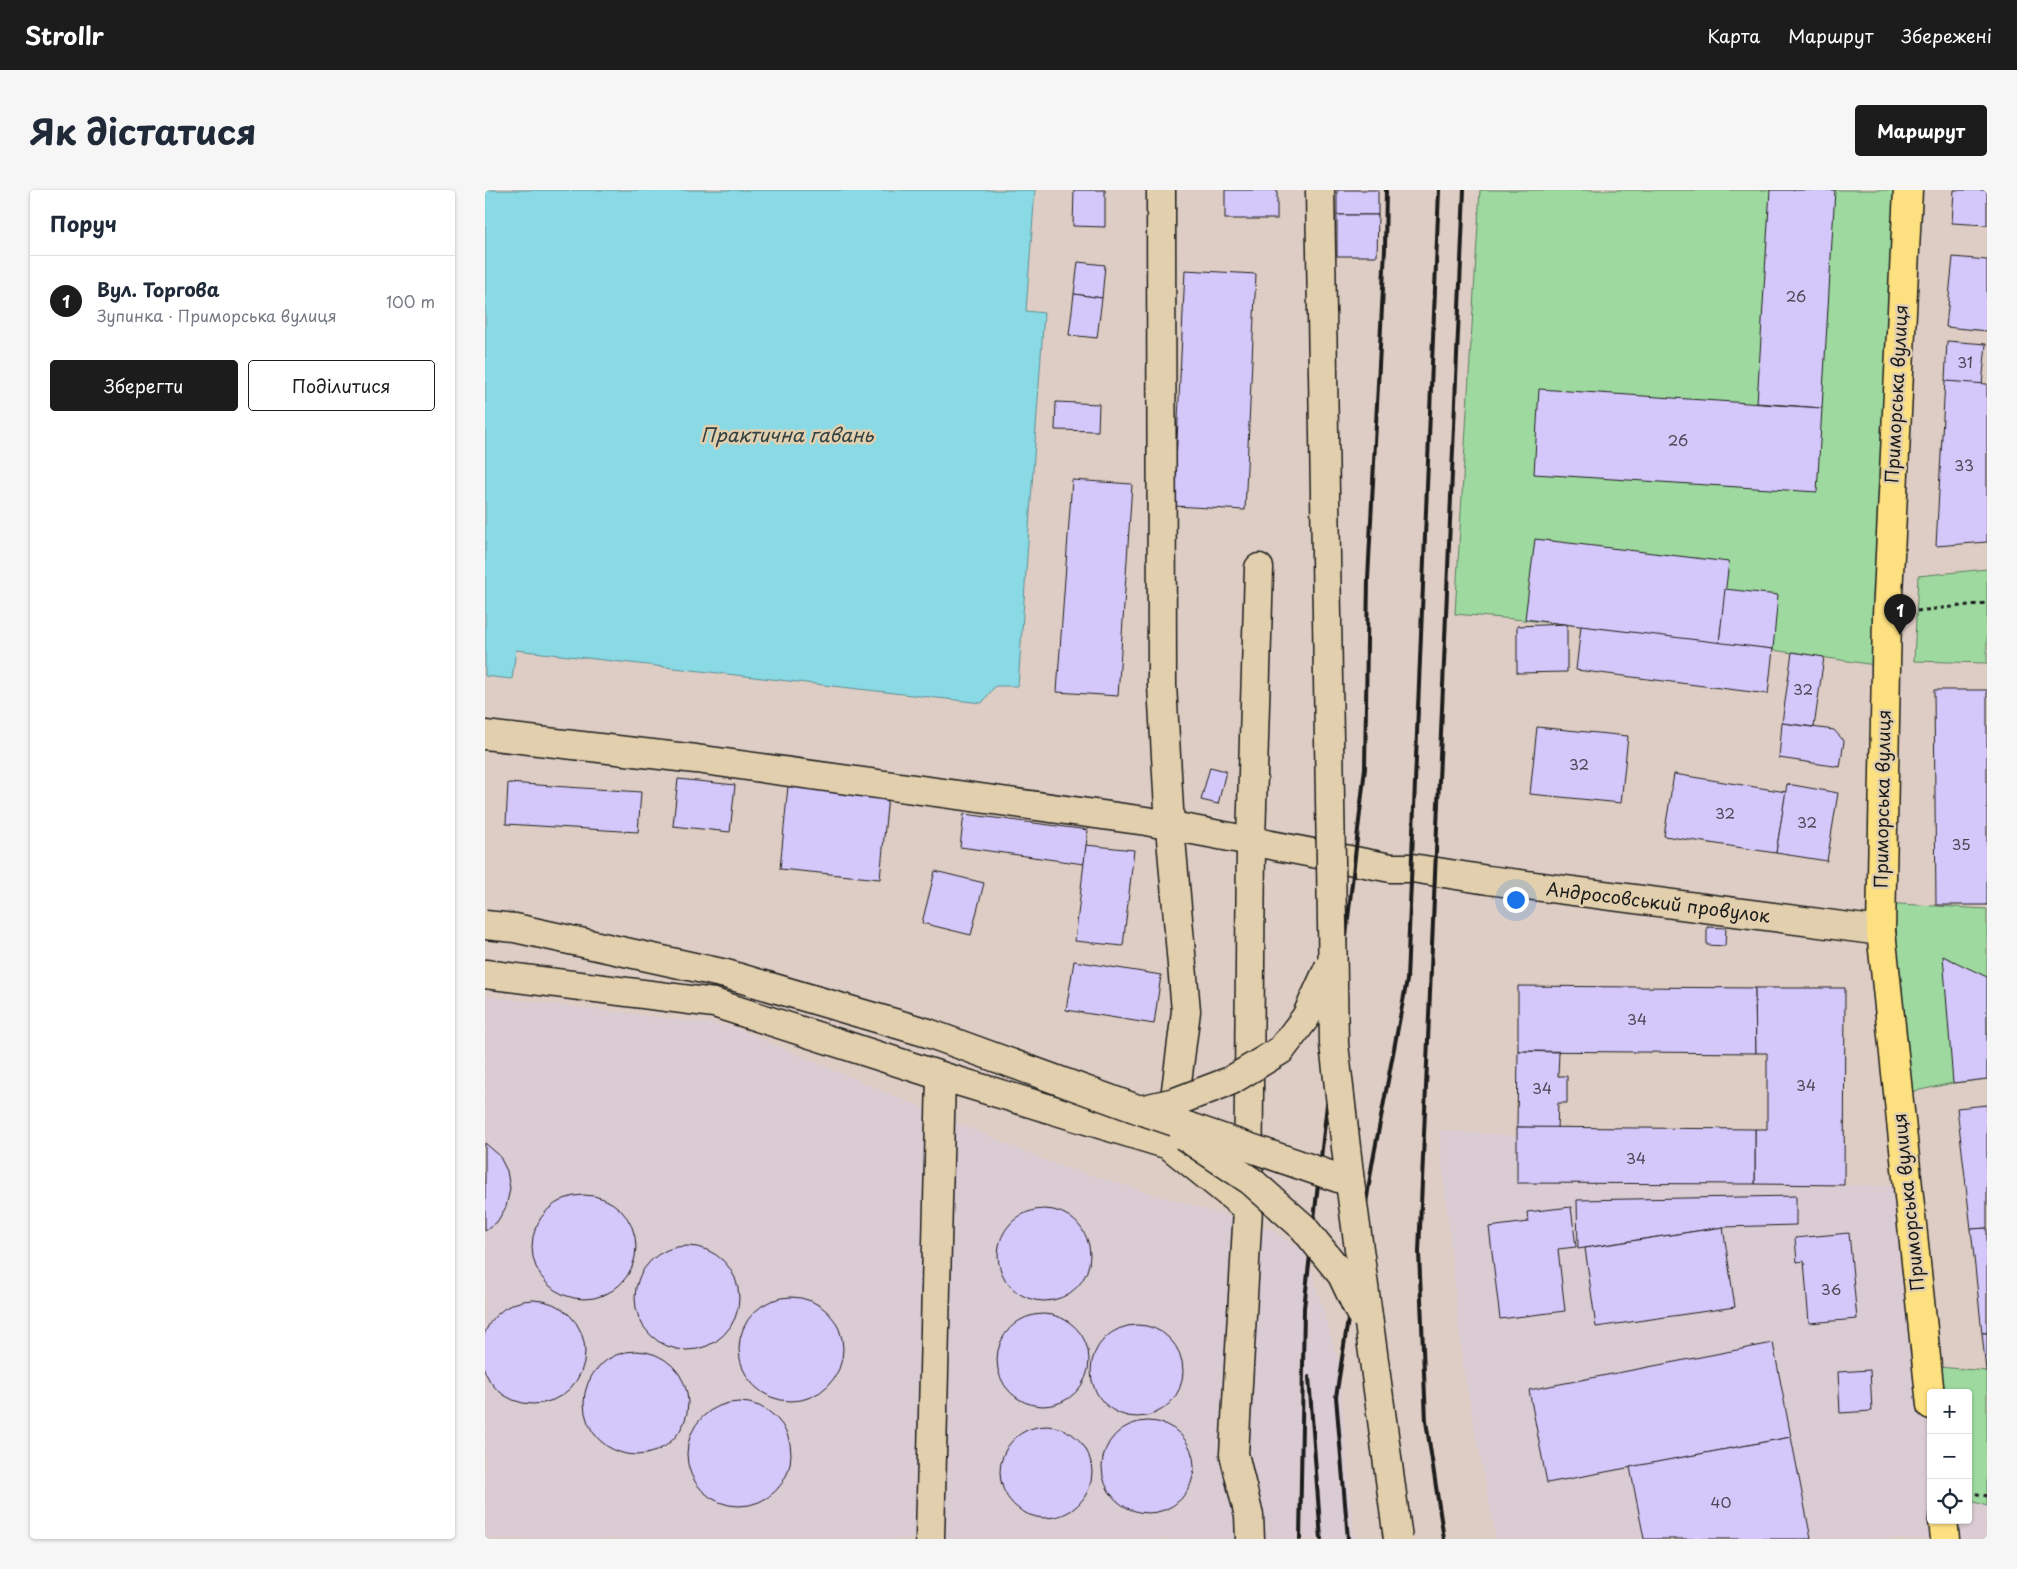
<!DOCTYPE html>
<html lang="uk">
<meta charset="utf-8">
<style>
body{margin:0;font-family:"Playpen Sans",sans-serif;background:#f6f6f7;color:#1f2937}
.controls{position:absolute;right:15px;bottom:15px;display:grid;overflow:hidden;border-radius:5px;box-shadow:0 1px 4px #0004}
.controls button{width:45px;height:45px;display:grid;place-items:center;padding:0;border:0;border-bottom:1px solid #e0e1e3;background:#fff;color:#1f2937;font:25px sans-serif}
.you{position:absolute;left:1030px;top:709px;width:18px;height:18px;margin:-12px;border:4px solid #fff;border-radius:50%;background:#1a73e8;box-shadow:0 0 0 8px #1a73e833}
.badge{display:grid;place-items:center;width:32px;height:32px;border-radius:50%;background:#1c1c1c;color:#fff;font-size:16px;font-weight:700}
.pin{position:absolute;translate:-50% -41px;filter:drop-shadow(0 1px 2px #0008)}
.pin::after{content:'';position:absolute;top:26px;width:18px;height:15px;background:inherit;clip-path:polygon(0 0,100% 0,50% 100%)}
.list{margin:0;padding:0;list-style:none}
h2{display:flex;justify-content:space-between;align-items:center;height:65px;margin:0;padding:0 20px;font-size:21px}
h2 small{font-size:16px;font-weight:400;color:#747a83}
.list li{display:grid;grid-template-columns:32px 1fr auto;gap:15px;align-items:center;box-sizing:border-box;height:90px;padding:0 20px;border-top:1px solid #e0e1e3}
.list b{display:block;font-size:19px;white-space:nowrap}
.list p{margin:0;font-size:16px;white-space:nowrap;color:#747a83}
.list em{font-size:16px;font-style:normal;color:#747a83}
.actions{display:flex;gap:10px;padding:15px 20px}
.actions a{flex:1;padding:11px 0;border:1px solid #1c1c1c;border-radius:5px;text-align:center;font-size:18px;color:#1c1c1c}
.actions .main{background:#1c1c1c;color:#fff}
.icon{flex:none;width:28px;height:28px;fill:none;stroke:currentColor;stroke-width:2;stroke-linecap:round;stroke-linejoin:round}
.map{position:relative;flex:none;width:1502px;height:1349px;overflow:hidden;border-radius:5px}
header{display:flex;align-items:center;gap:30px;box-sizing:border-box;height:70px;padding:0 25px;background:#1c1c1c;color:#fff}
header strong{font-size:24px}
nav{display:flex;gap:28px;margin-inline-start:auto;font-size:18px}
.intro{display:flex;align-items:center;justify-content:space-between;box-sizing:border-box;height:120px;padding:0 30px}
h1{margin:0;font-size:35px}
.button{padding:12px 22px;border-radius:5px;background:#1c1c1c;color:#fff;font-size:18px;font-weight:700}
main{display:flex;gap:30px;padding:0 30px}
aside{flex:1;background:#fff;border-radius:5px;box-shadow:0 1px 4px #0004}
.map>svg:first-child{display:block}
.built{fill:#dbccd4}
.green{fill:#9edaa0;stroke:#5d7b5e}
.water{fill:#89dae4;stroke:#5d8e94}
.building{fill:#d4c8fa;stroke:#1c1c1c}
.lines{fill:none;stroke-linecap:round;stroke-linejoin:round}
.minor-casing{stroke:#1c1c1c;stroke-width:31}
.major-casing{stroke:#1c1c1c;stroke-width:31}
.path{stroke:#1c1c1c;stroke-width:3;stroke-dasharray:4 4;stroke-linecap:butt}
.minor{stroke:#e2cfad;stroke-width:28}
.major{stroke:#fde080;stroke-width:28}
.rail{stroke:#1c1c1c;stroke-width:4}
.minor-bridge-casing{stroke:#1c1c1c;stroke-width:31;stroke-linecap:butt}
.minor-bridge{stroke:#e2cfad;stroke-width:28}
.labels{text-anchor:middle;stroke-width:5;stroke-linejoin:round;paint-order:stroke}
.number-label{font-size:15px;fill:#4a4754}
.street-label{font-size:18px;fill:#1c1c1c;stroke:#e2cfad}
.water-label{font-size:19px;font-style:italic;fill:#324244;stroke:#e2cfad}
</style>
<header>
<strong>Strollr</strong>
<nav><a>Карта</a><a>Маршрут</a><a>Збережені</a></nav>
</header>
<div class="intro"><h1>Як дістатися</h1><a class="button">Маршрут</a></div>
<main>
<aside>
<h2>Поруч<small></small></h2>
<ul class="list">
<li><span class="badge">1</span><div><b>Вул. Торгова</b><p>Зупинка · Приморська вулиця</p></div><em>100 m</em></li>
</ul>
<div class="actions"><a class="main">Зберегти</a><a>Поділитися</a></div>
</aside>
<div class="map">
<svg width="1502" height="1349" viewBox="0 0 1502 1349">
<rect width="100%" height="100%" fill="#decdc4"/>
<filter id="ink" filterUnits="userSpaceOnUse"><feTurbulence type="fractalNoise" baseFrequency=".02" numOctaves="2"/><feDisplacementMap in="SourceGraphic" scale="10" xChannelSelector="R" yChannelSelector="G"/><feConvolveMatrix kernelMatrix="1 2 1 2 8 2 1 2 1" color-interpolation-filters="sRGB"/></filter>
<g filter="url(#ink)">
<g class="built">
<polygon points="0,806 246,836 572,975 783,1038 821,1062 854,1173 869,1349 0,1349"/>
<polygon points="954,940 1032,946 1032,993 1420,996 1446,1227 1446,1330 1459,1349 1011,1349 978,1179"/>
<polygon points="1483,1310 1502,1316 1502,1349 1471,1349 1469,1330 1483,1330"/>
</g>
<g class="green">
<path d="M 995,0 L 1420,0 L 1397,476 C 1256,455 1113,435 970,424 Z"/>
<polygon points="1502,379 1502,473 1429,471 1433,386"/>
<polygon points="1398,713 1502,719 1502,889 1468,893 1416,904"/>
<polygon points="1453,1177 1502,1181 1502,1316 1483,1310 1483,1203 1456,1203"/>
</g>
<polygon class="water" points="0,0 550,0 541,121 559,123 533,496 510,496 497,513 31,460 27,489 0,486"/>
<g class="building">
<polygon points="589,0 620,0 620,37 588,36"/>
<rect x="740" y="0" width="52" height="29"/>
<rect x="852" y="0" width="41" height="25"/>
<polygon points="1285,0 1350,0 1337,218 1272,213"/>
<polygon points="1469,0 1502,0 1502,35 1467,33"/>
<polygon points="852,25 893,25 892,66 852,66"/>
<polygon points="1468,67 1502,70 1502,141 1461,137"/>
<polygon points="593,72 620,75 617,108 589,104"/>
<polygon points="700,80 771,84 760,320 689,316"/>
<polygon points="589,104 617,108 612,148 584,145"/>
<polygon points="1462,151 1501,154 1497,195 1460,191"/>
<polygon points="1460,191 1502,194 1502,352 1451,356"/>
<polygon points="1054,199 1337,218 1332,302 1049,284"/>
<polygon points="571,212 614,214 613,241 570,240"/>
<polygon points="587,290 647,294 633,506 572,502"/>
<polygon points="1050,349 1244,372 1234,454 1040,429"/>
<polygon points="1240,399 1293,405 1288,459 1234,454"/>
<polygon points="1082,434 1082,482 1032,483 1032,436"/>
<polygon points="1096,436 1288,459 1283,504 1091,480"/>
<polygon points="1307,462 1339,467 1329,537 1297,533"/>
<polygon points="1449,500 1502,500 1502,715 1451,715"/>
<polygon points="1297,533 1349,540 1359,551 1355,577 1294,568"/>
<polygon points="1052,537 1143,546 1136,613 1045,604"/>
<polygon points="725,577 741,581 733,614 716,610"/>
<polygon points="1189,584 1301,602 1291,663 1179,646"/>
<polygon points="193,589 250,595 245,642 188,636"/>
<polygon points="23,593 156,602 153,642 21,634"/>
<polygon points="1302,594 1353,603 1342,671 1291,663"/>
<polygon points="303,596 403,606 395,689 295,679"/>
<polygon points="479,624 603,640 599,674 475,657"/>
<polygon points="601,655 649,660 638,756 590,751"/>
<polygon points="450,681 499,693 486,745 437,733"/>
<polygon points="1222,737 1241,738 1240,756 1222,755"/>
<polygon points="1458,766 1502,787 1502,889 1468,893"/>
<polygon points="589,771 676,785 669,834 581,820"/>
<polygon points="1033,796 1270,798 1271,863 1033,861"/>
<polygon points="1270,798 1360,798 1359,995 1270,994 1270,939 1282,939 1282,863 1271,863"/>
<polygon points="1033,861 1074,862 1073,886 1082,886 1082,913 1073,913 1072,938 1032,937"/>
<polygon points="1502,915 1502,1038 1486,1039 1472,918"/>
<polygon points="1032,937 1270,939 1270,994 1032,993"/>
<polygon points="0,953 14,965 22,981 25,999 21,1017 12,1032 0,1041"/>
<circle cx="99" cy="1057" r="52"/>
<polygon points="1311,1006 1311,1035 1238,1037 1093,1059 1092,1010"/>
<polygon points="1086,1017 1091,1057 1073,1059 1080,1121 1015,1129 1004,1037 1043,1032 1042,1022"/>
<circle cx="559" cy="1065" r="46"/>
<polygon points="1238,1037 1250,1117 1111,1137 1100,1058"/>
<polygon points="1502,1038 1502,1143 1497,1143 1486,1039"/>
<polygon points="1364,1043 1372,1129 1324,1133 1319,1071 1312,1072 1310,1048"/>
<circle cx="202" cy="1108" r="52"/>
<circle cx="306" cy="1159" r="52"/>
<circle cx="48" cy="1162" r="52"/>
<circle cx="558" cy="1170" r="46"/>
<circle cx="652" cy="1181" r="46"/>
<polygon points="1497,1143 1502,1143 1502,1181 1501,1181"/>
<polygon points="1288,1153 1306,1247 1062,1293 1044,1200"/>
<circle cx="151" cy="1213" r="52"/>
<polygon points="1385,1180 1387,1221 1355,1223 1353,1182"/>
<circle cx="254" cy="1264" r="52"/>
<circle cx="663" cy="1277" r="46"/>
<circle cx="561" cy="1282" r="46"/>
<polygon points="1306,1247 1326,1349 1159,1349 1145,1277"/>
</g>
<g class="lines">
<g class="minor-casing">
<g id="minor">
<polyline points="676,0 677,495 685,637 701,821 684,955"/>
<polyline points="0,545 211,569 661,631 906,678 927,678 1003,690 1396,741"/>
<polyline points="0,784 229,813 456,886 684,955 763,1019"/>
<polyline points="445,1349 456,886"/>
<polyline points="765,1349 764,1326 749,1264 763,1019 766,651 774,378"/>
</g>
</g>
<g class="major-casing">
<g id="major">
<polyline points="1423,0 1402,425 1396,741 1446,1215"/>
<polyline points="1458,1330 1460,1349"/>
</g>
</g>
<g class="path">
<polyline points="1432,421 1502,413"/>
<polyline points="1483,1302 1502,1306"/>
</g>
<use href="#minor" class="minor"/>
<use href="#major" class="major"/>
<g class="rail">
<polyline points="824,1187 836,1349"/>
<polyline points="815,1349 819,1118 880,578 883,389 900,59 901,0"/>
<polyline points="863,1349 851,1207 887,975 922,790 954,0"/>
<polyline points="959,1349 941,1231 934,1062 979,0"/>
</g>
<g class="minor-bridge-casing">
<g id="minor-bridge">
<polyline points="835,0 849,854 865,992 913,1349"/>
<polyline points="0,735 30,738 241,784 443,843 655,920 865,992"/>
<polyline points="655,920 690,912 745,891 796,860 821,827 844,777"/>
<polyline points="699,946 766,991 818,1037 857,1085 875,1123"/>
</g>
</g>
<use href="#minor-bridge" class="minor-bridge"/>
</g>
</g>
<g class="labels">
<g class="number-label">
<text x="1311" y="112">26</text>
<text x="1480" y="178">31</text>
<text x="1193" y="256">26</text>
<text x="1479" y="281">33</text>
<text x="1318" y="505">32</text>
<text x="1094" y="580">32</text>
<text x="1240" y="629">32</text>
<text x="1322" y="638">32</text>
<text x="1476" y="660">35</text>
<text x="1152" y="835">34</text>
<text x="1321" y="901">34</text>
<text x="1057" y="904">34</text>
<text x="1151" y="974">34</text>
<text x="1346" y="1105">36</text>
<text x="1236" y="1318">40</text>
</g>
<g class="street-label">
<text transform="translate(1412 204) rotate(-87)" y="6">Приморська вулиця</text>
<text transform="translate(1398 609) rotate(-89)" y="6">Приморська вулиця</text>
<text transform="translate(1173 713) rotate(7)" y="6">Андросовський провулок</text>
<text transform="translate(1424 1012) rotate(-96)" y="6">Приморська вулиця</text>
</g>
<g class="water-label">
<text x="302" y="252">Практична гавань</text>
</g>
</g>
</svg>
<div class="controls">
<button>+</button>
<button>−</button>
<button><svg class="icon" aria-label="locate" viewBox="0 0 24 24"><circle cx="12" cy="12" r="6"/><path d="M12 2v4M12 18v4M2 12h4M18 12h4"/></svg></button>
</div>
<div class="you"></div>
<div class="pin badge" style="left:1415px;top:445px">1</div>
</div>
</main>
